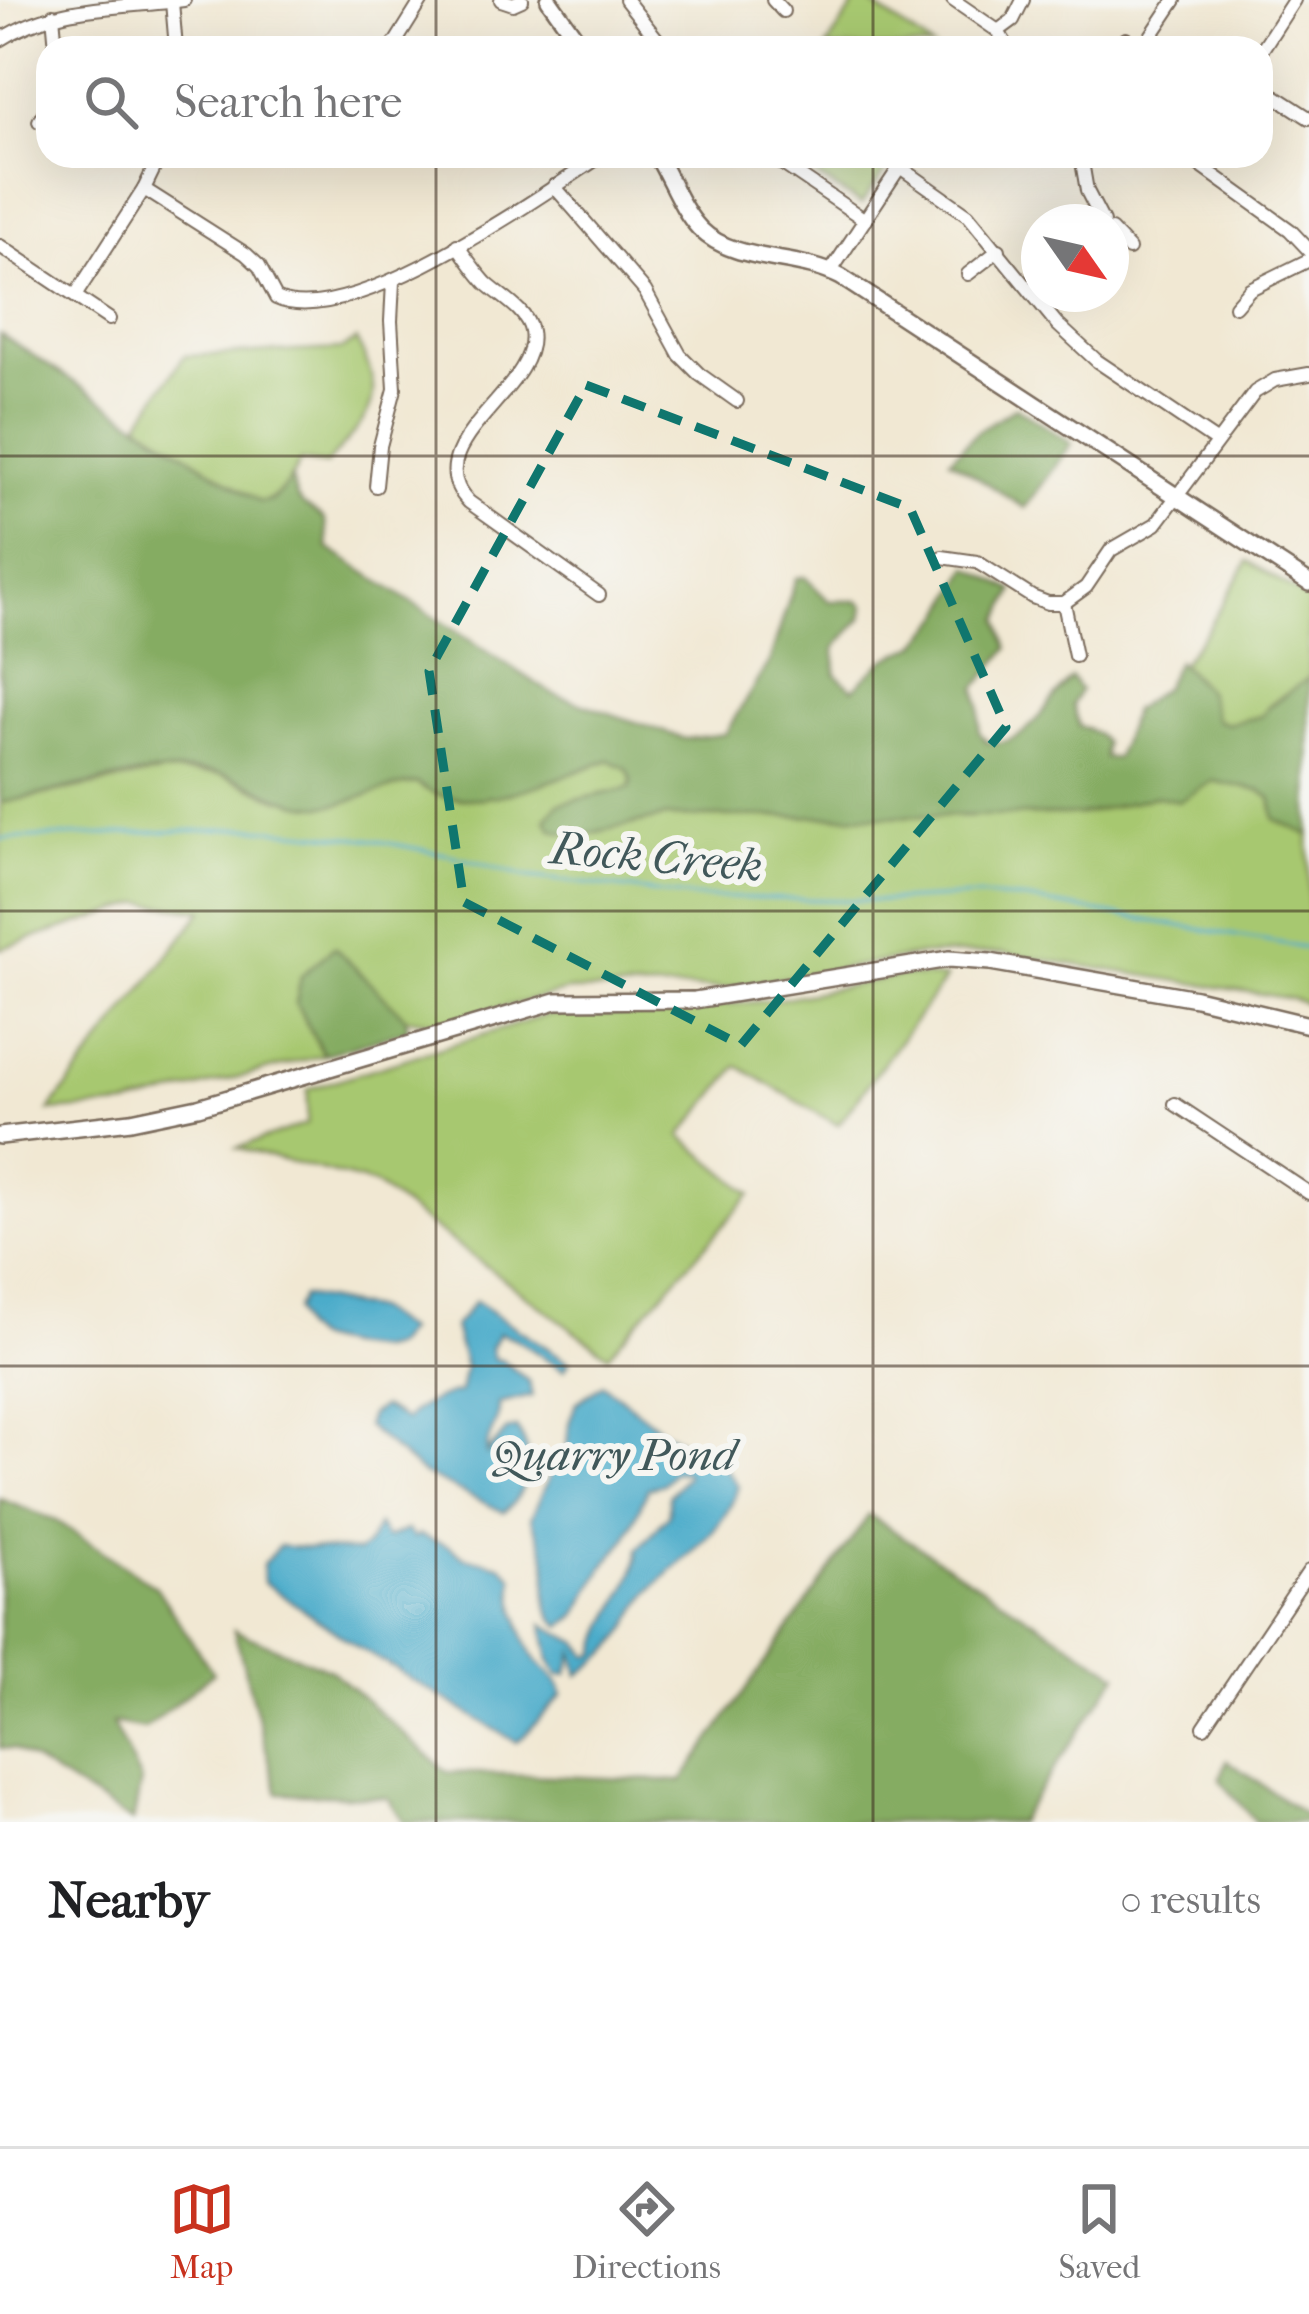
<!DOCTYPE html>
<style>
body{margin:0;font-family:"IM FELL French Canon",serif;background:#f6f6f6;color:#202124}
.compass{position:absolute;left:1021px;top:204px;width:108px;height:108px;border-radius:50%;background:#fff;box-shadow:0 12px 48px #0002;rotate:124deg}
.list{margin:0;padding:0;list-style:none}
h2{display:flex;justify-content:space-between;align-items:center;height:156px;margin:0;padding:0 48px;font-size:51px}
h2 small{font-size:39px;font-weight:400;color:#757577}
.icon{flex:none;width:66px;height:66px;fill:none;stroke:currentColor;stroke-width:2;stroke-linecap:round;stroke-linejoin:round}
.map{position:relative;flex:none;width:1309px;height:1822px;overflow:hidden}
.search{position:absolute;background:#fff;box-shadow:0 12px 48px #0002;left:36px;right:36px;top:36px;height:132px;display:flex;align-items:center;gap:30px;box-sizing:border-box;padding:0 42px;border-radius:36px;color:#757577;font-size:45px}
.sheet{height:324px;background:#fff}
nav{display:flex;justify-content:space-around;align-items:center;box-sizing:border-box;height:168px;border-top:3px solid #e0e0e0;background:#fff;font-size:33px;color:#757577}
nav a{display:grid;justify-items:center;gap:6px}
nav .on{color:#c8321e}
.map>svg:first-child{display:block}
.green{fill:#a7c870;stroke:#717947;stroke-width:3}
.forest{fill:#85ac62;stroke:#606b40;stroke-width:3}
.water{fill:#4bacca;stroke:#436b74;stroke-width:3}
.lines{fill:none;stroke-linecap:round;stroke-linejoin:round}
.stream{stroke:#4bacca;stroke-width:3}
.minor-casing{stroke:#7b6c5d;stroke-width:16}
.major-casing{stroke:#7b6c5d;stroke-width:20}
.minor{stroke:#fff;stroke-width:12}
.major{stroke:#fff;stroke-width:15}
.marked{fill:none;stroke:#0f766e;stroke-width:9;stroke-dasharray:24 15;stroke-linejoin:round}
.grid{fill:none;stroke:#3b2a1e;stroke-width:3;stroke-opacity:0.55}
.labels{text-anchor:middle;stroke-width:12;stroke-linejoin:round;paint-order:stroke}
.water-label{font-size:45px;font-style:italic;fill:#41585a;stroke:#f6f6f2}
</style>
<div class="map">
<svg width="1309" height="1822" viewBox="0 0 1309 1822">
<rect width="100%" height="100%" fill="#f6f6f2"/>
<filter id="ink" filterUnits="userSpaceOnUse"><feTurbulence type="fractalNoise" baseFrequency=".00833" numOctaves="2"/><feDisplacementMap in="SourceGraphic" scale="24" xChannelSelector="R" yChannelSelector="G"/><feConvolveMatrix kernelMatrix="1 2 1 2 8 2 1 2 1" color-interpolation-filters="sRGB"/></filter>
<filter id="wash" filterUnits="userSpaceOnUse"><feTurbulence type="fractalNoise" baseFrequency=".004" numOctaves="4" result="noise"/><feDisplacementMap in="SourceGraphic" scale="48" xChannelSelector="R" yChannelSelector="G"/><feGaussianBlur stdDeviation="2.7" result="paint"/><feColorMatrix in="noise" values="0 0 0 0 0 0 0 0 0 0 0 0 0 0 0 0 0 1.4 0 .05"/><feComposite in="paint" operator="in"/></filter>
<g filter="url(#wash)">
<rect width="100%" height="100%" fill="#f1e8d3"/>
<g class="green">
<polygon points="858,0 866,0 933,48 826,48"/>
<polygon points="785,156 896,156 861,204"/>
<path d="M 356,340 C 392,404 366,417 326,465 L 300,461 C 291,480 281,498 260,502 L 139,423 L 184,356 L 343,349 Z"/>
<polygon points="1248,561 1309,600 1309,678 1270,704 1262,716 1227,724 1216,721 1207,691 1181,663 1208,629"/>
<path d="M 609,760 L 627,769 L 633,780 L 630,788 L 558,804 L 578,836 L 664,817 L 970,816 L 1155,796 L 1180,801 L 1212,780 L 1261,791 L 1271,798 L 1275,819 L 1309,835 L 1309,1005 L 1293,999 L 1002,953 L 921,955 L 724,988 L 567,991 L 440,1023 L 406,1018 L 372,988 L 296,1004 L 324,1055 L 128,1106 L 49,1111 L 203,910 L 142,903 L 0,949 L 0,803 L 164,772 L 221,774 L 281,800 L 417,783 C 464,823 557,777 609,760 Z"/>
<polygon points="905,975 946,978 838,1125 738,1066 681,1136 751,1194 608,1355 373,1184 237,1148 307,1124 308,1089 547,1015 623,1014 775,1000"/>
</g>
<g class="forest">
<path d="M 0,334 L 260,502 L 273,500 L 292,478 C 296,511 307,502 325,521 L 328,548 L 551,693 L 685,739 L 725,734 L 770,660 L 796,578 L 805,577 L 829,601 L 859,601 L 864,606 L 862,618 L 835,648 L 836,674 L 853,689 L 884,660 L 917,645 L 942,617 L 969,567 L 1014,591 L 1000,620 L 1008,649 L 976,688 L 980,705 L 979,732 L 987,742 C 1031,748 1045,701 1071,678 L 1080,690 L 1072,705 L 1079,726 L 1096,733 L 1104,742 L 1104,758 L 1116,758 L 1133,710 L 1164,687 L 1177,661 L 1207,691 L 1216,720 L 1227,724 L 1262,716 L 1270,705 L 1309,678 L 1309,835 L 1275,819 L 1271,798 L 1261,791 L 1213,781 L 1180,801 L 1155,796 L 1080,815 L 664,817 L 578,836 L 553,830 L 546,819 L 558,804 L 630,788 L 632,780 L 627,769 L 609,760 C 557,777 465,823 417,783 C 384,785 348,807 318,806 C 281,805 255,782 221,774 C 164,761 59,792 0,803 Z"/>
<polygon points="1016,407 1072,444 1025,508 950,459 978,431"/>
<polygon points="334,947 406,1018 408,1030 324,1055 296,1004 301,976"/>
<polygon points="0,1499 57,1521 156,1587 213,1673 144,1729 112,1723 141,1781 133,1822 14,1749 0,1748"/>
<polygon points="869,1515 1118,1674 1018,1822 404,1822 388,1798 278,1793 234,1630 331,1670 447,1772 682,1781"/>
<polygon points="1227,1760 1309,1818 1309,1822 1256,1822 1220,1780"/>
</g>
<g class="water">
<polygon points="302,1296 376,1310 406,1331 393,1347 379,1350 344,1346 314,1339 302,1329 295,1310"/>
<path d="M 475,1301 L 569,1362 L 564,1370 L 514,1338 L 499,1333 L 491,1348 L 494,1359 L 504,1361 L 529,1382 L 532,1396 L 499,1404 C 501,1422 485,1436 487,1454 L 506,1431 L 516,1428 C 537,1454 528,1492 504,1512 L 423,1474 L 366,1426 L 370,1415 L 382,1407 L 406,1420 C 413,1407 447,1394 460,1392 L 465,1367 L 454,1327 Z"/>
<path d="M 603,1384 L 661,1429 L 726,1469 L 738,1486 C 726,1533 678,1560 647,1595 C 639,1605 634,1618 627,1629 C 616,1647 597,1663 579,1675 L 574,1653 L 567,1674 L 558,1675 L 550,1660 L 543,1624 L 579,1643 L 589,1656 L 597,1654 C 603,1616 638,1584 638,1549 L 669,1514 L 669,1496 L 686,1476 L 685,1471 L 673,1472 L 663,1484 L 648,1488 L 626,1539 L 602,1569 L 577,1616 L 562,1626 C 538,1611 550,1582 546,1558 C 544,1545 536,1531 531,1518 L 552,1471 L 566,1455 L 569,1423 L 576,1403 Z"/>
<path d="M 378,1525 L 386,1538 L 407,1530 L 414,1538 L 419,1535 L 449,1546 L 464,1557 L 502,1565 L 514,1578 C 511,1598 522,1637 533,1655 C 543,1670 560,1677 562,1695 L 521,1739 L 516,1742 L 358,1647 L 263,1582 L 263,1564 L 279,1546 L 358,1552 L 367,1545 Z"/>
</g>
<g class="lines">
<polyline class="stream" points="0,839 251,828 297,832 368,839 450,855 525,876 693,897 885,901 979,896 1028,900 1309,948"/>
</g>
</g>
<g filter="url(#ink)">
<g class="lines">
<g class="minor-casing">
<g id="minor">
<polyline points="501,0 513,4 522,0"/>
<polyline points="626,0 664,48"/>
<polyline points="773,0 783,11"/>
<polyline points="953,0 998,31 1008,48"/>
<polyline points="172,2 176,48"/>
<polyline points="53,15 56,48"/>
<polyline points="998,31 1013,20 1023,0"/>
<polyline points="1126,39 1143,48 1175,0"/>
<path d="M 0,40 C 56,3 121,9 184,0"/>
<polyline points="392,48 422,0"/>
<polyline points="1261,51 1294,0"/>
<polyline points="1261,87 1309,118"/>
<polyline points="39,121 48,106"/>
<polyline points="771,156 865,220"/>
<polyline points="1081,156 1087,191 1103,222"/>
<polyline points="1187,156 1290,230 1309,250"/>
<polyline points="900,167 968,215 1057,324 1097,361 1216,441"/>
<polyline points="554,186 645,291 680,355 699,374 737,401"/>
<path d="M 144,189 L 246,254 L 259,266 L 276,298 C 349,332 537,198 601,156"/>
<polyline points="1111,230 1129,249"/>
<path d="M 457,245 C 466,258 475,271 486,283 C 501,297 527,310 531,331 C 542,389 412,445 469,502 L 599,595"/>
<polyline points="0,246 109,319"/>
<polyline points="831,271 907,156"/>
<polyline points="968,274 999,250"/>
<polyline points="75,296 144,189 160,156"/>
<polyline points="1235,306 1250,289 1309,260"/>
<polyline points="376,486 380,446 395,389 391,321 393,282"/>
<polyline points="942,557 977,562 1032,597 1048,603 1064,603 1086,587 1111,550 1156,524 1255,392 1275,380 1309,374"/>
<polyline points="1064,603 1075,656"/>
<polyline points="1175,1104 1309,1193"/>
<polyline points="1204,1727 1309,1571"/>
</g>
</g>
<g class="major-casing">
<g id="major">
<polyline points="549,0 583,48"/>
<path d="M 657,156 C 671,179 681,209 700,229 C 735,264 798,254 841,277 L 1309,583"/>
<polyline points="0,1136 131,1121 198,1107 556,1001 695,1000 949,959 990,962 1196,998 1309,1025"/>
</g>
</g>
<use href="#minor" class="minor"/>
<use href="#major" class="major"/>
</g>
</g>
<path class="marked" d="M 586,385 L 910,508 L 1006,727 L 741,1045 L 464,902 L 429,671 Z"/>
<path class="grid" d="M 436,0 L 436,48M 873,0 L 873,48M 436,156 L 436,1822M 873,156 L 873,1822M 0,456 L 1309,456M 0,911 L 1309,911M 0,1366 L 1309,1366"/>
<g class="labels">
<g class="water-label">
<text transform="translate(657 856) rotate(5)" y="16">Rock Creek</text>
<text x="614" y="1470">Quarry Pond</text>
</g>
</g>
</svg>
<svg class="compass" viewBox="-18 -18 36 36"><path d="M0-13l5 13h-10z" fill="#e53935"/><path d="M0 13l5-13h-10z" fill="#757577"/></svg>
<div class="search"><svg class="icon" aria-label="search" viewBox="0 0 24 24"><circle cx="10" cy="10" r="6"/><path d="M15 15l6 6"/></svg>Search here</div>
</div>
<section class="sheet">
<h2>Nearby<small>0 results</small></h2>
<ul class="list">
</ul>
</section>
<nav>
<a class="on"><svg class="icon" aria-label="map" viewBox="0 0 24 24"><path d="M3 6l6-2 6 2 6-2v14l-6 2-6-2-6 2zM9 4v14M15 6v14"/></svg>Map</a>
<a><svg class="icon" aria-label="directions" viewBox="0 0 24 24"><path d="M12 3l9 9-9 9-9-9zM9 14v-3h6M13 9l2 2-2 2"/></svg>Directions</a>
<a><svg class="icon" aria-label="saved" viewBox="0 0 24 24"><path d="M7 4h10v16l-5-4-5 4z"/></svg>Saved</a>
</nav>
